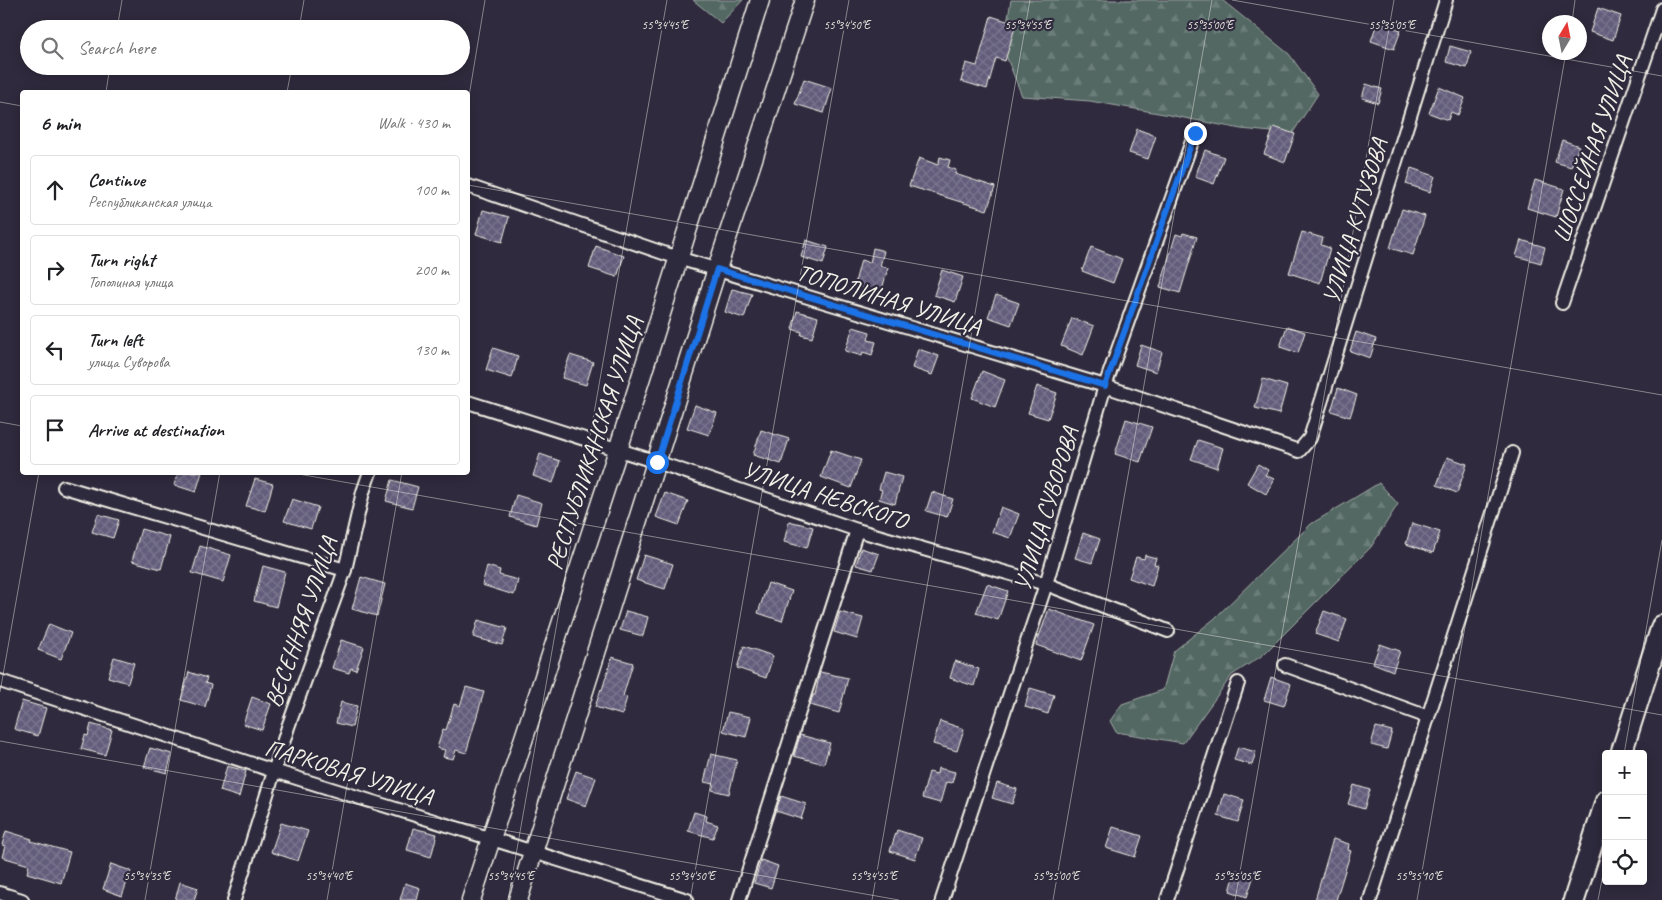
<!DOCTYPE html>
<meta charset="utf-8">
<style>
body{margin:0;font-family:Caveat,sans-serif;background:#f6f6f6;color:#202124}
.controls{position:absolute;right:15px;bottom:15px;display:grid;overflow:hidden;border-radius:5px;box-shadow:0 2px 12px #0003}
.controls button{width:45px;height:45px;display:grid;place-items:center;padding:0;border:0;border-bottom:1px solid #e0e0e0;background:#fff;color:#202124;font:25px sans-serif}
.compass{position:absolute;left:1542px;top:15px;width:45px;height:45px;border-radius:50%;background:#fff;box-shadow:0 2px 12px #0003;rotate:10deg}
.stop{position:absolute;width:15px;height:15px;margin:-11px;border:4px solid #1a73e8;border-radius:50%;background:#fff}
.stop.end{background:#1a73e8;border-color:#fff;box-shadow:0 1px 5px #0008}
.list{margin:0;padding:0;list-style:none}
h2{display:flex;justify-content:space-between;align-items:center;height:65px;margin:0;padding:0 20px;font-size:21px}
h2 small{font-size:16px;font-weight:400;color:#757577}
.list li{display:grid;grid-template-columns:32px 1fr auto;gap:15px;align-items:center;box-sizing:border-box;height:70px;margin:0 10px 10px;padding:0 10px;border:1px solid #e0e0e0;border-radius:5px}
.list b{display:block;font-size:19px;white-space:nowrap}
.list p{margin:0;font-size:16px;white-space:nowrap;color:#757577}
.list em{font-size:16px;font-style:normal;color:#757577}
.icon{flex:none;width:28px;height:28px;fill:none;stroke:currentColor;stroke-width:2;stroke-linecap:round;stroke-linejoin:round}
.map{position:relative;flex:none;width:1662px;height:900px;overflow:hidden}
.search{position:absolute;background:#fff;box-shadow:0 2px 12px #0003;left:20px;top:20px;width:450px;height:55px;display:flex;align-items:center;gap:12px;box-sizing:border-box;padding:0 18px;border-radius:28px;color:#757577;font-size:19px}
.panel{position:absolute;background:#fff;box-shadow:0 2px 12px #0003;left:20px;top:90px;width:450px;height:385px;border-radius:5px}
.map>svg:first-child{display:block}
.forest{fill:url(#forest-firs);stroke:#a3aca6}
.building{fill:url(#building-cross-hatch);stroke:#f4f1e8}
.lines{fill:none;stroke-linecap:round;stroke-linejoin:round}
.street-casing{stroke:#f4f1e8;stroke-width:16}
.secondary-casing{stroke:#f4f1e8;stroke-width:21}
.primary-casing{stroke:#f4f1e8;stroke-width:24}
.street{stroke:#2f2a3d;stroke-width:12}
.secondary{stroke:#2f2a3d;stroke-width:18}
.primary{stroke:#2f2a3d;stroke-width:20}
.route{stroke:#1a73e8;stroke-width:6}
.ticks{fill:none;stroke:#f4f1e8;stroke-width:1;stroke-opacity:0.45}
.labels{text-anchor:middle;stroke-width:4.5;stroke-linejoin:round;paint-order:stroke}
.street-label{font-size:24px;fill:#f4f1e8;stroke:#2f2a3d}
.ticks-label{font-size:12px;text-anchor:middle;fill:#f4f1e8;stroke:#2f2a3d;stroke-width:4.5;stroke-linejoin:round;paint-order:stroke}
</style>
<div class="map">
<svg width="1662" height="900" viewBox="0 0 1662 900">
<defs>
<pattern id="forest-firs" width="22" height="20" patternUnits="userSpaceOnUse" patternTransform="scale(1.25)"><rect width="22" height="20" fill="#526864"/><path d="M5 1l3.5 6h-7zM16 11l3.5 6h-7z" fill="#6c7e7a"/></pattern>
<pattern id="building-cross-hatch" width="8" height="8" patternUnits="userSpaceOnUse" patternTransform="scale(1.25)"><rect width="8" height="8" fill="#635d7b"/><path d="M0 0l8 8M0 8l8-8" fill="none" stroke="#7a758e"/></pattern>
</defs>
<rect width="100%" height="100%" fill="#2f2a3d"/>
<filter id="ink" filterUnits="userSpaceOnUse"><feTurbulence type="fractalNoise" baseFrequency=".02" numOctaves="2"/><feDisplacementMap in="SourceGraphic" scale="10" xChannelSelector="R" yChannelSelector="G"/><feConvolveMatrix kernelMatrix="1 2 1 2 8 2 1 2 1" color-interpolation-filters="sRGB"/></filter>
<g filter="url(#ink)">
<g class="forest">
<polygon points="693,0 743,0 721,23"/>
<polygon points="1011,0 1222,0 1289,54 1318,94 1292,134 1241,129 1164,114 1090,101 1022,96 1003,48"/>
<polygon points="1379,483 1398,504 1371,547 1263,655 1232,675 1183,743 1116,732 1110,721 1122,704 1163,690 1174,651 1214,619 1311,524"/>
</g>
<g class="building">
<polygon points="1598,8 1621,16 1613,40 1590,32"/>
<polygon points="991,16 1016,24 1005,61 996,58 987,89 961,81 966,63 977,66"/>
<polygon points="1377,23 1401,30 1394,49 1371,41"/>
<polygon points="1450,46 1471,52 1467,68 1446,62"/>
<polygon points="804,79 832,88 824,113 795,104"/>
<polygon points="1366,84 1382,89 1378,103 1362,98"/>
<polygon points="1439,87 1465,98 1458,115 1451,112 1448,120 1429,113"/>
<polygon points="1274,127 1295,134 1285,162 1264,154"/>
<polygon points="1137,129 1156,136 1148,159 1129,153"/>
<polygon points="1562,140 1579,146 1571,167 1555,162"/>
<polygon points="1205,150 1224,157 1214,184 1195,177"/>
<polygon points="940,157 950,160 948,167 956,170 955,174 995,187 987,210 909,186 919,158 938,165"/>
<polygon points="1411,168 1435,176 1430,192 1406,184"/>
<polygon points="1535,180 1564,189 1556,217 1527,208"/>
<polygon points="1402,209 1425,216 1413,255 1390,248"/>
<polygon points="483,210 509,217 502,242 476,234"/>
<polygon points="1302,232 1323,238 1321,245 1330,248 1320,283 1289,273"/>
<polygon points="1183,233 1197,237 1180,293 1160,287 1176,234 1182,236"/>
<polygon points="806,240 828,247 823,264 801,257"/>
<polygon points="1521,240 1545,247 1541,263 1516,256"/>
<polygon points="596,246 624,256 617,277 589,268"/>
<polygon points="1091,247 1122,259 1113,283 1082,271"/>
<polygon points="873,248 884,251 880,266 888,268 881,293 854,286 861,260 870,263"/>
<polygon points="942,270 963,277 955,302 934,295"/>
<polygon points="732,289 752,294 744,318 725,312"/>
<polygon points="996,295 1019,303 1011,325 988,317"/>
<polygon points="797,311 818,317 812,338 801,335 802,332 792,329"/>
<polygon points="1072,318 1094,326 1083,355 1061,346"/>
<polygon points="1287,326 1305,332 1298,353 1280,347"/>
<polygon points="853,327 870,332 868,340 876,342 872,355 863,352 862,356 845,351"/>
<polygon points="1356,332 1376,339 1370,358 1350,351"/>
<polygon points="1141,345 1162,352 1156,372 1135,365"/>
<polygon points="493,348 518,356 512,378 486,370"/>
<polygon points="918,349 939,356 932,375 912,368"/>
<polygon points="570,355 593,362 586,385 562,378"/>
<polygon points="982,371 1005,380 995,407 972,398"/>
<polygon points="1263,379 1287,386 1279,414 1255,408"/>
<polygon points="1037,386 1057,393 1048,419 1028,413"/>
<polygon points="1338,388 1357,395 1350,417 1331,411"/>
<polygon points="695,405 717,413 709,435 687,428"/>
<polygon points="1126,419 1152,427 1140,462 1115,454"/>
<polygon points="761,430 789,439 781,464 753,455"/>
<polygon points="1198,440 1223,448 1217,468 1191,459"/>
<polygon points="831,450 861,460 851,488 821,477"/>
<polygon points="540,454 560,461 553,483 533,476"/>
<polygon points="1447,457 1467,464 1457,493 1437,485"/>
<polygon points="1258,464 1268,470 1265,475 1274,479 1266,494 1247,483"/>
<polygon points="178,472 202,472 196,492 174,485"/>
<polygon points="884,472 902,477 895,504 879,499 882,490 879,489"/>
<polygon points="255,479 273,484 265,511 246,506"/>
<polygon points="392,480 418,487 412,508 386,501"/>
<polygon points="932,492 953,499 947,517 926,511"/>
<polygon points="665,493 688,501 679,525 656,517"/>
<polygon points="516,495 542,503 536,525 510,517"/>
<polygon points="292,499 318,507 311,529 284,521"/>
<polygon points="1001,507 1019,514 1010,538 992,532"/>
<polygon points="98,514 119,520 113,538 92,532"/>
<polygon points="789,521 813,527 807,548 784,542"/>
<polygon points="1412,523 1440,532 1433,553 1406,544"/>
<polygon points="141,529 170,537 161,569 132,561"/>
<polygon points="1083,533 1100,539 1092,563 1075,558"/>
<polygon points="200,546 231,555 223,582 192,573"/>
<polygon points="861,548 879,554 873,570 856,565"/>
<polygon points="644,555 673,564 665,589 636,580"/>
<polygon points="1145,555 1156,558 1154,564 1158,565 1152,586 1129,578 1136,557 1144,559"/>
<polygon points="263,566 285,572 276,607 254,601"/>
<polygon points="487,566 500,570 499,575 518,580 514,595 482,585"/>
<polygon points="361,577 385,584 377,616 352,609"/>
<polygon points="768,583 792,591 782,621 758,613"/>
<polygon points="987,584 1008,591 998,620 976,613"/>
<polygon points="1049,609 1094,625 1081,661 1036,645"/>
<polygon points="626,611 648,617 643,636 620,630"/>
<polygon points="1324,611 1347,619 1339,642 1315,634"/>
<polygon points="840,612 863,618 857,639 834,632"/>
<polygon points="478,620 507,628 502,645 473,637"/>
<polygon points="49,624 71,633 61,659 38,650"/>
<polygon points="341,640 364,647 356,670 351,668 349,673 332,668"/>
<polygon points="1380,644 1400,651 1393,671 1373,663"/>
<polygon points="744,646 773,656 766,678 737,668"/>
<polygon points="114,657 134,663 128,683 108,677"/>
<polygon points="612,657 633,663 623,696 627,697 622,715 595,707 601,689 602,690"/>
<polygon points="955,661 979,669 974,686 950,678"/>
<polygon points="189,672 207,678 205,683 211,685 205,707 181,700"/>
<polygon points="820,672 848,678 839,713 810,705 813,695 815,695"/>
<polygon points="1271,677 1291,684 1284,706 1264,700"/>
<polygon points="466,687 484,692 466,753 456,750 453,759 443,757 445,750 437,748 443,729 446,730 454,704 460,706"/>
<polygon points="1030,688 1054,695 1048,714 1025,707"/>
<polygon points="252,697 271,704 262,730 243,724"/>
<polygon points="22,701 46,708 38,736 14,729"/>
<polygon points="341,702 357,706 352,727 336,723"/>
<polygon points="728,712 751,717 746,737 723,731"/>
<polygon points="940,721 964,729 957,751 933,744"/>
<polygon points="91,724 112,730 105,755 81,749 85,735 88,736"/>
<polygon points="1376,727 1392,731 1387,749 1371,745"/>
<polygon points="800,735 830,743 824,764 794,756"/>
<polygon points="1238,747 1256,752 1252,765 1234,760"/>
<polygon points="150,748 172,754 167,773 144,767"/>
<polygon points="711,754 737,760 729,794 712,790 714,784 704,782"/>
<polygon points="227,766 246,771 239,797 220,791"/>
<polygon points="938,768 955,772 952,783 946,782 940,803 922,798 929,772 937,774"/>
<polygon points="576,771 596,778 586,806 566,799"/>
<polygon points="997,783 1017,789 1012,804 992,798"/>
<polygon points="1354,785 1370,790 1364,809 1348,804"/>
<polygon points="1224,794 1244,800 1238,822 1218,816"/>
<polygon points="781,796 806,804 801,819 776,811"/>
<polygon points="694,812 707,816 706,821 718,825 713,838 688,831"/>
<polygon points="281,823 308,831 298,861 271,852"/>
<polygon points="1113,827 1142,836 1135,857 1106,848"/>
<polygon points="413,828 437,834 431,857 407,850"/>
<polygon points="897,830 922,838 915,859 890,851"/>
<polygon points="6,831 32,839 31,841 70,852 61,883 27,873 29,865 2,857 5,846 2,845"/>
<polygon points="1333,839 1349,844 1348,850 1351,851 1336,900 1315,900"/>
<polygon points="761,860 778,866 771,888 754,883"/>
<polygon points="111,864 131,871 122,896 103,889"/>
<polygon points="1236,870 1254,875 1247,897 1230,891"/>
<polygon points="180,882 198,888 194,900 175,900"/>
<polygon points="405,883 420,888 417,900 400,900"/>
</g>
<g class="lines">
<g class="street-casing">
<g id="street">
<polyline points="468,186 678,258 1105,386 1299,451 1310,438 1446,0"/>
<polyline points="1562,303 1662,9"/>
<polyline points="468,402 657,462 857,530 1046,584 1168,631"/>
<polyline points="64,487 345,570"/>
<polyline points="1285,665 1428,717"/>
<polyline points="0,681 274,771 687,900"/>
<polyline points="0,893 22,900"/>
<polyline points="234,900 288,727 345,570 363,492 370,472"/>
<polyline points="739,900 857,530"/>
<polyline points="942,900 1046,584 1105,386 1195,133"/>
<polyline points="1167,900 1238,683"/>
<polyline points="1370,900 1512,453"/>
</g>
</g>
<g class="secondary-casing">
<g id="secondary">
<polyline points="471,900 618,450 760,0"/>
<polyline points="518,900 717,269 805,0"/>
</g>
</g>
<g class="primary-casing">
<g id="primary">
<polyline points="1621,754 1662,626"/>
<polyline points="1574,900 1606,801"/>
</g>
</g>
<use href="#street" class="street"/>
<use href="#secondary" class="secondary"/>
<use href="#primary" class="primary"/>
</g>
</g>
<g class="lines" filter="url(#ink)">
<polyline class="route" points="657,462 717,269 1105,386 1195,133"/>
</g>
<path class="ticks" d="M 1232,0 L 1662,76M 1572,22 L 1575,0M 117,29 L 122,0M 299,29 L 304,0M 106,92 L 110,66M 287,92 L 292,66M 0,102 L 22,106M 468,102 L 485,0M 468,185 L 1662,395M 0,422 L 22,426M 287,472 L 1662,715M 0,692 L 39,472M 0,741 L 899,900M 1624,754 L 1662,540M 145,900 L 220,472M 327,900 L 402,472M 508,900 L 667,0M 690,900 L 849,0M 872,900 L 1030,0M 1053,900 L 1212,0M 1235,900 L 1394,0M 1417,900 L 1566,52M 1598,900 L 1606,859"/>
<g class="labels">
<g class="street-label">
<text transform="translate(1592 149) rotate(-71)" y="8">ШОССЕЙНАЯ УЛИЦА</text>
<text transform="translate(1355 221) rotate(-73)" y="8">УЛИЦА КУТУЗОВА</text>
<text transform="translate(889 299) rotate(17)" y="8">ТОПОЛИНАЯ УЛИЦА</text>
<text transform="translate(594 443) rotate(-72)" y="8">РЕСПУБЛИКАНСКАЯ УЛИЦА</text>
<text transform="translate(825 495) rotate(18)" y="8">УЛИЦА НЕВСКОГО</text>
<text transform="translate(1046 509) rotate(-73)" y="8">УЛИЦА СУВОРОВА</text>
<text transform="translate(301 622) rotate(-71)" y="8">ВЕСЕННЯЯ УЛИЦА</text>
<text transform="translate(349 772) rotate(17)" y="8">ПАРКОВАЯ УЛИЦА</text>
</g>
</g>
<g class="ticks-label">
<text x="665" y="29">55°34'45"E</text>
<text x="847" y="29">55°34'50"E</text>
<text x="1028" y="29">55°34'55"E</text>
<text x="1210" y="29">55°35'00"E</text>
<text x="1392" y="29">55°35'05"E</text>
<text x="147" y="880">55°34'35"E</text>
<text x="329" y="880">55°34'40"E</text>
<text x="511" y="880">55°34'45"E</text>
<text x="692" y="880">55°34'50"E</text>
<text x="874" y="880">55°34'55"E</text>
<text x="1056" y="880">55°35'00"E</text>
<text x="1237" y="880">55°35'05"E</text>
<text x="1419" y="880">55°35'10"E</text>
</g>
</svg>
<div class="controls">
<button>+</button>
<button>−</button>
<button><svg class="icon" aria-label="locate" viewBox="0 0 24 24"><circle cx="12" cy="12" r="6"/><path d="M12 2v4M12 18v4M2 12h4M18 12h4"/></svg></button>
</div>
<svg class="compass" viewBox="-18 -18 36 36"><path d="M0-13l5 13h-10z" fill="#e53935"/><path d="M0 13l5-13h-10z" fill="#757577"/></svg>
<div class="stop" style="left:657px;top:462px"></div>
<div class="stop end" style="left:1195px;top:133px"></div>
<div class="search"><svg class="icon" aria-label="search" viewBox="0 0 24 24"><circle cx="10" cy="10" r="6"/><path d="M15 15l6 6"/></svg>Search here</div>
<section class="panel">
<h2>6 min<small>Walk · 430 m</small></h2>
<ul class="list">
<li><svg class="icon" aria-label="ahead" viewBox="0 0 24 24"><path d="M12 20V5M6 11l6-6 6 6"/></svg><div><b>Continue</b><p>Республиканская улица</p></div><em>100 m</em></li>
<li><svg class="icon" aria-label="right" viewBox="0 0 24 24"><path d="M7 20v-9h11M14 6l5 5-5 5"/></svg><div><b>Turn right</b><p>Тополиная улица</p></div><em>200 m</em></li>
<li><svg class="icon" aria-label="left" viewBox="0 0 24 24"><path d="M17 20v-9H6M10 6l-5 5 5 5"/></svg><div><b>Turn left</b><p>улица Суворова</p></div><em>130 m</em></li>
<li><svg class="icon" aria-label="arrive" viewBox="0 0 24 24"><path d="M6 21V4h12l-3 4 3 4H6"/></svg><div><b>Arrive at destination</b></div></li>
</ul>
</section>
</div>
